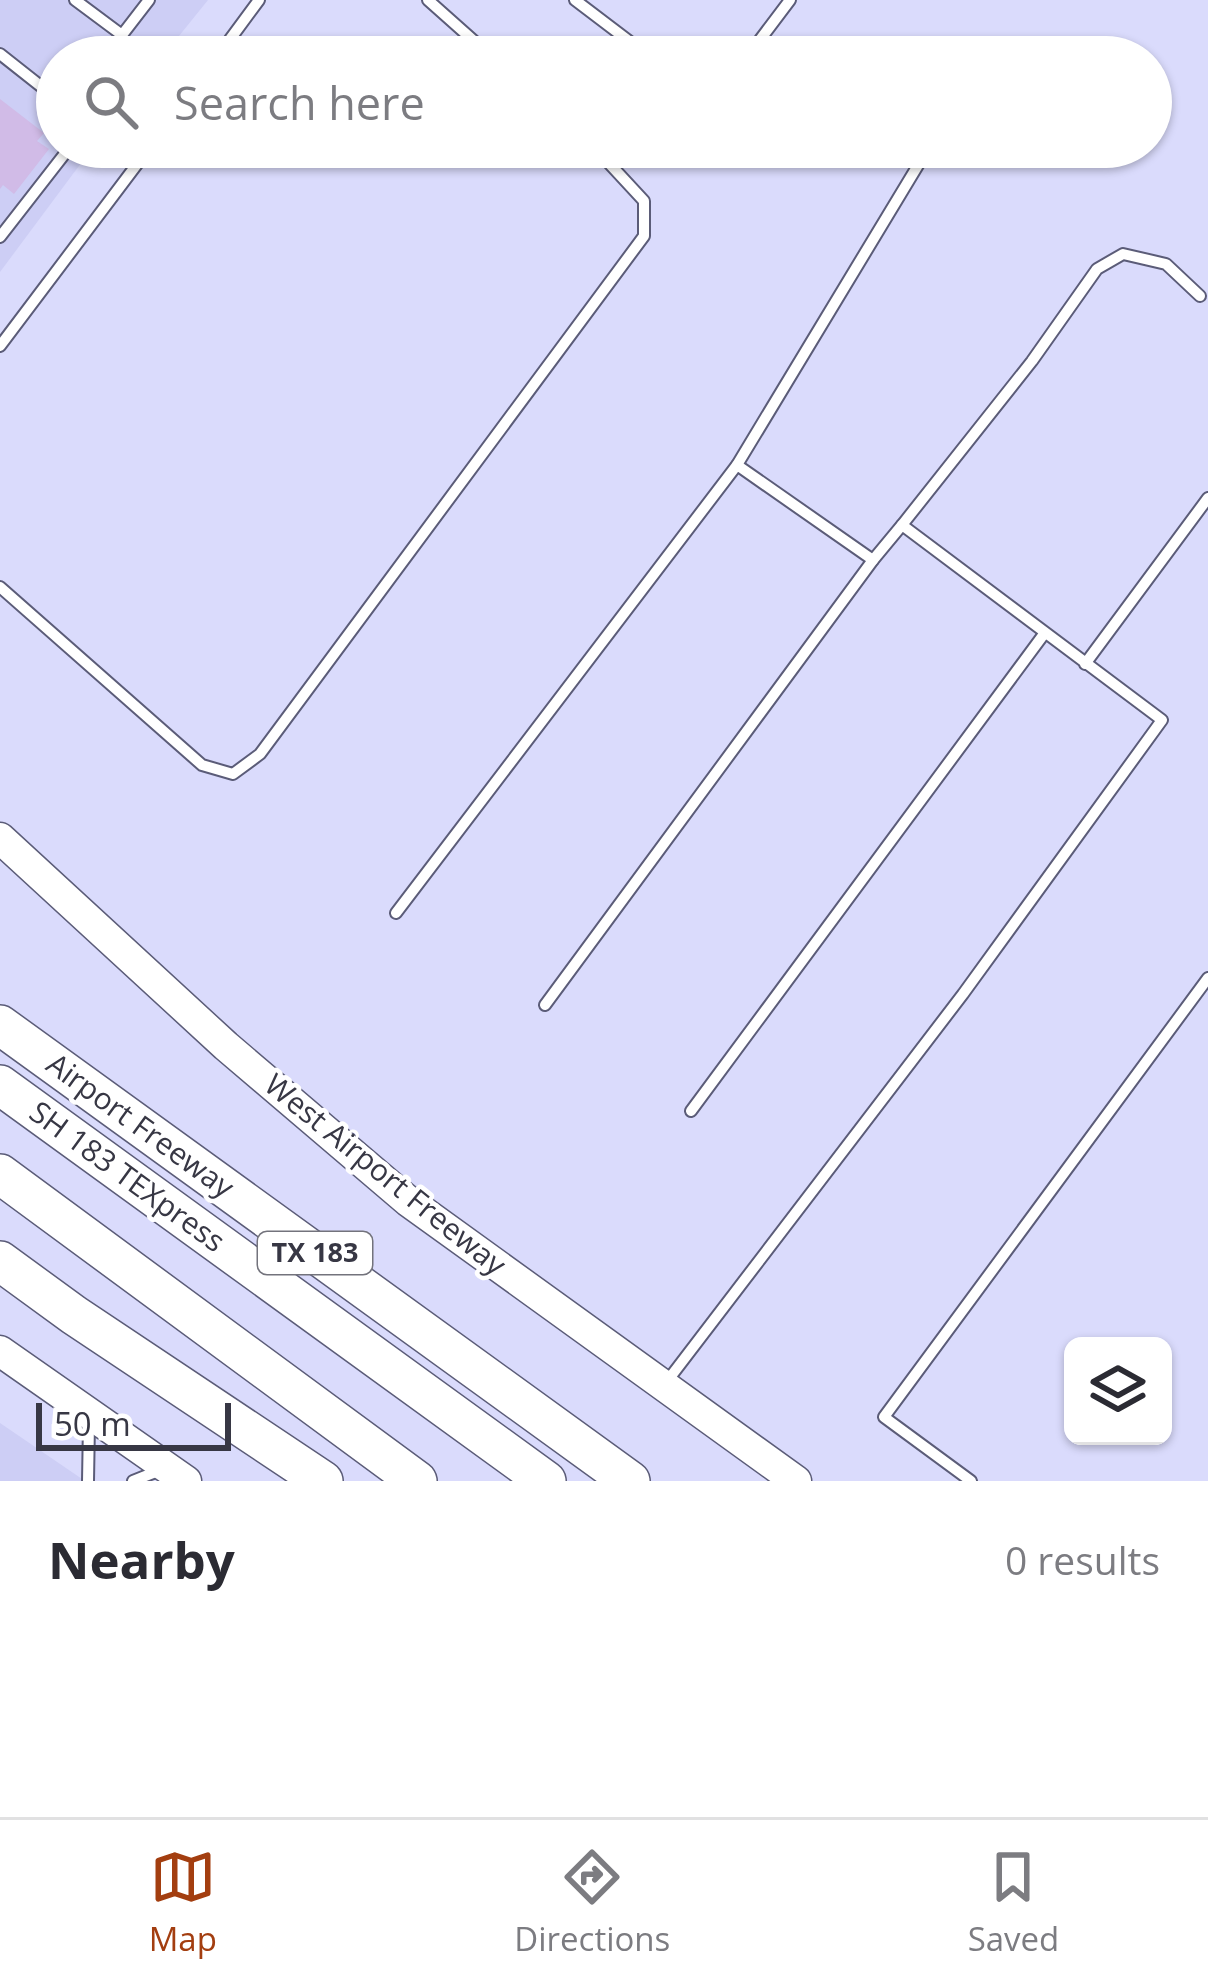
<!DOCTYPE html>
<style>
body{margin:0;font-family:"Open Sans",sans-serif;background:#f2f2f3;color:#2b2b33}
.controls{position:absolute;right:36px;bottom:36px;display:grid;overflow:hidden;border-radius:18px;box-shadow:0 3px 9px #0004}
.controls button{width:108px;height:108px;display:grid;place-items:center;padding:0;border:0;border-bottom:3px solid #e1e1e2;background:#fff;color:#2b2b33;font:60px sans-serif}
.scale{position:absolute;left:36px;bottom:30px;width:195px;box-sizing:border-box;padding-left:12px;border:6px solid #373744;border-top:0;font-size:33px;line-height:42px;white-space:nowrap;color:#373744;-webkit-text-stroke:9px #fff;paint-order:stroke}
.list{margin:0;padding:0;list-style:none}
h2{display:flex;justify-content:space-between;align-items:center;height:156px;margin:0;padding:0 48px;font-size:51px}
h2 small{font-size:39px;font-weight:400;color:#7c7c81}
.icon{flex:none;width:66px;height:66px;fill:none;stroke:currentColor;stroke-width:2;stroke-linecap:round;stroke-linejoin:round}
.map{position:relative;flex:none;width:1208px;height:1481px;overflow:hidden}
.search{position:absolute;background:#fff;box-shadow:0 3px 9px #0004;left:36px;right:36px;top:36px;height:132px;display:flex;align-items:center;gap:30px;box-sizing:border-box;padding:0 42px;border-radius:66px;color:#7c7c81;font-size:45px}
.sheet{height:336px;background:#fff}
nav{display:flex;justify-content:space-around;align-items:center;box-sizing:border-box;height:168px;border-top:3px solid #e1e1e2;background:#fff;font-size:33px;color:#7c7c81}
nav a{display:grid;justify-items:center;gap:6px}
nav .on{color:#a33e10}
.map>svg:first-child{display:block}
.built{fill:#cdcef5}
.building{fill:#d1bbe7}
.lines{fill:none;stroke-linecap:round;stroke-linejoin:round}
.lane-casing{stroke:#5b5c78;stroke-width:14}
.secondary-casing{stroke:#5b5c78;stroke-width:33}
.highway-casing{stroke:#5b5c78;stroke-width:42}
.lane{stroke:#fff;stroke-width:10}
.secondary{stroke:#fff;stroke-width:30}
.highway{stroke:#fff;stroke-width:39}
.labels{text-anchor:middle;stroke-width:9;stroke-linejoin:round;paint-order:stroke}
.shield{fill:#fff;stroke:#73737c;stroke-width:3}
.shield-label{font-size:27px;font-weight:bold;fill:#373744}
.street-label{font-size:30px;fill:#373744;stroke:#fff}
</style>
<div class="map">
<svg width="1208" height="1481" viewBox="0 0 1208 1481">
<rect width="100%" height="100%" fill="#dadbfc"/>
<g class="built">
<polygon points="0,0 208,0 162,57 57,57 57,147 93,147 0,272"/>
<polygon points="0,1423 85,1481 0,1481"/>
</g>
<polygon class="building" points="0,99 44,133 37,141 49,149 14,194 3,185 0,189"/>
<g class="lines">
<g class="lane-casing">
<g id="lane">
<polyline points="75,0 122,35 149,0"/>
<polyline points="428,0 492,57"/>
<polyline points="575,0 650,57"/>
<polyline points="0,54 57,99"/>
<polyline points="217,57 259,0"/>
<polyline points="747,57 790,0"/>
<polyline points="0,237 70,147"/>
<polyline points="0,346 150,147"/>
<polyline points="737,465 926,152"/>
<polyline points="902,525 1032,361 1097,269 1123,254 1166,264 1200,296"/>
<polyline points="0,587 202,765 233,774 260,754 644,236 644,201 594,147"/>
<polyline points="1085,664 1208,498"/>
<polyline points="396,913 737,465 873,560 545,1005"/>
<polyline points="691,1111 1044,634"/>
<polyline points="665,1384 963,994 1162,720 902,525 873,560"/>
<polyline points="88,1481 89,1423"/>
<polyline points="133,1481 163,1469"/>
<polyline points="971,1481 884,1417 1208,978"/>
</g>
</g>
<g class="secondary-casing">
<g id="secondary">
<polyline points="0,838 226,1046 408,1201 796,1481"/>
<polyline points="0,1351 186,1481"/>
</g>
</g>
<g class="highway-casing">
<g id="highway">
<polyline points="0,1025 630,1481"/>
<polyline points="0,1085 546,1481"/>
<polyline points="0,1174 417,1481"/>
<polyline points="0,1261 74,1315 323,1481"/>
</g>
</g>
<use href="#lane" class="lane"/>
<use href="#secondary" class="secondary"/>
<use href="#highway" class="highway"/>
</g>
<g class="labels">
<rect class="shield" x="258" y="1232" width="114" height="42" rx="9"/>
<g class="shield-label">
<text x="315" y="1262">TX 183</text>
</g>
<g class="street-label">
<text transform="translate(140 1126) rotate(36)" y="10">Airport Freeway</text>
<text transform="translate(385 1175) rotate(39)" y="10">West Airport Freeway</text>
<text transform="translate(127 1177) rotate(36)" y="10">SH 183 TEXpress</text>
</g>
</g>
</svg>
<div class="controls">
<button><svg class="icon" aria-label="layers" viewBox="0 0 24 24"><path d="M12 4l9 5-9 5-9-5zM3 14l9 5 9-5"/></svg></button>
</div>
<div class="scale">50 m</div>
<div class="search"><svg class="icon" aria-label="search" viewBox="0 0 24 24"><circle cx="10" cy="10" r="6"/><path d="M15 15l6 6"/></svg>Search here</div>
</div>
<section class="sheet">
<h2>Nearby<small>0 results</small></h2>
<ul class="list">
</ul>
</section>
<nav>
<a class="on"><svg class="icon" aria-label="map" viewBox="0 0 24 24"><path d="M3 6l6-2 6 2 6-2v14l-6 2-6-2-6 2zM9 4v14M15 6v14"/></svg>Map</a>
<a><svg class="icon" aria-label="directions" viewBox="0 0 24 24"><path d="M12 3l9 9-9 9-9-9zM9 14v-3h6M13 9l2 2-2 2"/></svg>Directions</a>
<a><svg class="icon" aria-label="saved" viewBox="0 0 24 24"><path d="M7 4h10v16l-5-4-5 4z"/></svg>Saved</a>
</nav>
